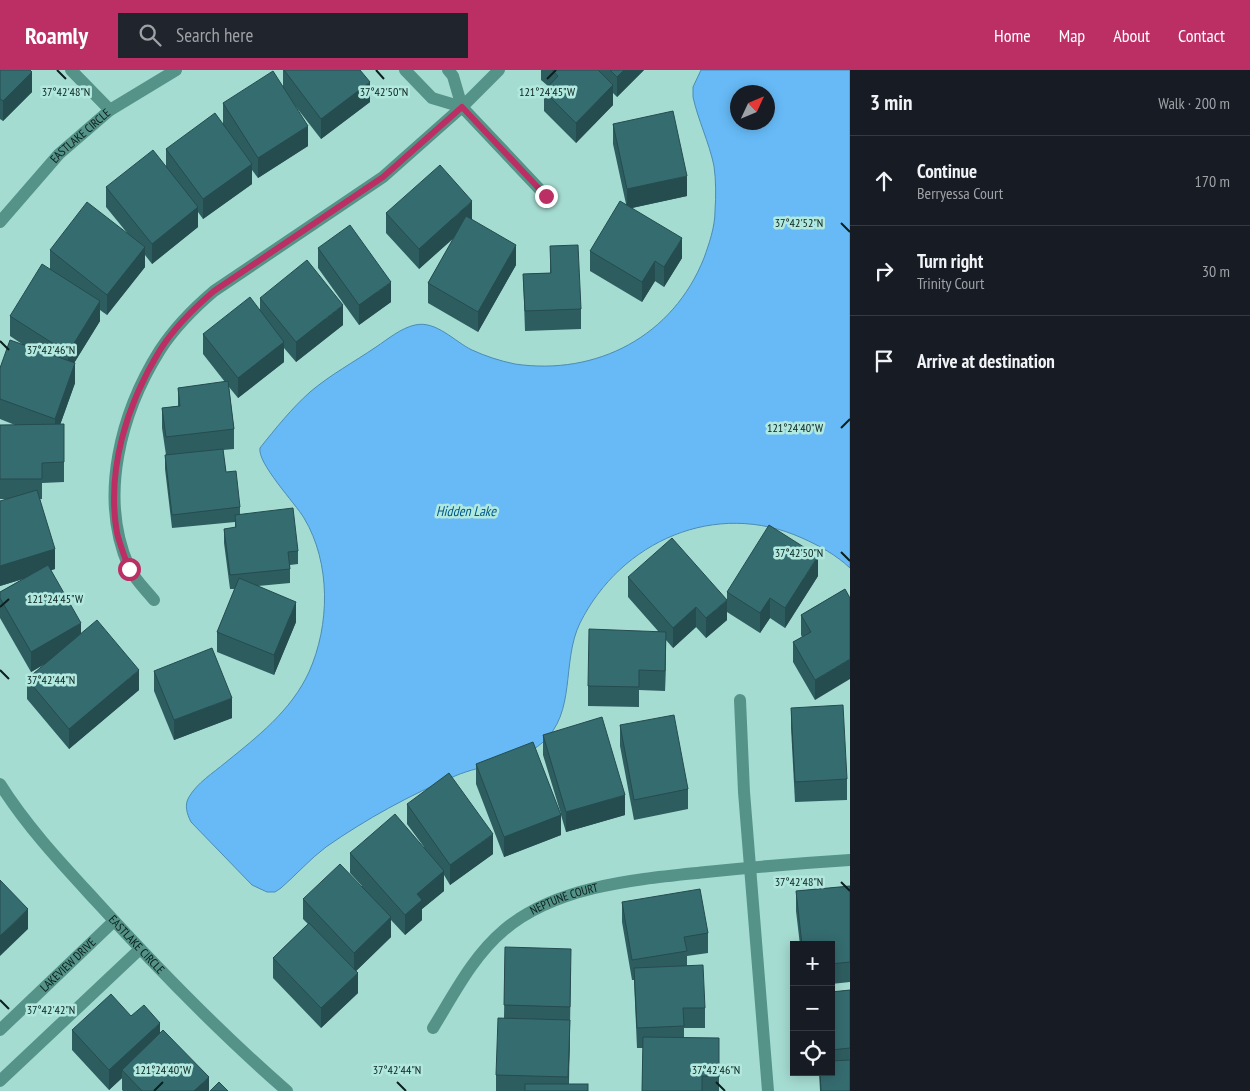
<!DOCTYPE html>
<meta charset="utf-8">
<style>
body{margin:0;font-family:"PT Sans Narrow",sans-serif;background:#20242c;color:#f1f3f6}
.controls{position:absolute;right:15px;bottom:15px;display:grid;overflow:hidden;border-radius:0px;box-shadow:0 2px 12px #0003}
.controls button{width:45px;height:45px;display:grid;place-items:center;padding:0;border:0;border-bottom:1px solid #363941;background:#171b24;color:#f1f3f6;font:25px sans-serif}
.compass{position:absolute;left:730px;top:15px;width:45px;height:45px;border-radius:50%;background:#171b24;box-shadow:0 2px 12px #0003;rotate:46deg}
.stop{position:absolute;width:15px;height:15px;margin:-11px;border:4px solid #bb2f65;border-radius:50%;background:#fff}
.stop.end{background:#bb2f65;border-color:#fff;box-shadow:0 1px 5px #0008}
.list{margin:0;padding:0;list-style:none}
h2{display:flex;justify-content:space-between;align-items:center;height:65px;margin:0;padding:0 20px;font-size:21px}
h2 small{font-size:16px;font-weight:400;color:#9ea1a6}
.list li{display:grid;grid-template-columns:32px 1fr auto;gap:15px;align-items:center;box-sizing:border-box;height:90px;padding:0 20px;border-top:1px solid #363941}
.list b{display:block;font-size:19px;white-space:nowrap}
.list p{margin:0;font-size:16px;white-space:nowrap;color:#9ea1a6}
.list em{font-size:16px;font-style:normal;color:#9ea1a6}
.icon{flex:none;width:28px;height:28px;fill:none;stroke:currentColor;stroke-width:2;stroke-linecap:round;stroke-linejoin:round}
.map{position:relative;flex:none;width:850px;height:1021px;overflow:hidden}
header{display:flex;align-items:center;gap:30px;box-sizing:border-box;height:70px;padding:0 25px;background:#bb2f65;color:#fff}
header strong{font-size:24px}
nav{display:flex;gap:28px;margin-inline-start:auto;font-size:18px}
.search{width:350px;height:45px;background:#20242c;display:flex;align-items:center;gap:12px;box-sizing:border-box;padding:0 18px;border-radius:0px;color:#9ea1a6;font-size:19px}
main{display:flex}
aside{flex:1;background:#171b24}
.map>svg:first-child{display:block}
.water{fill:#67baf6;stroke:#4b8cb5;fill-rule:evenodd}
.lines{fill:none;stroke-linecap:round;stroke-linejoin:round}
.street{stroke:#559389;stroke-width:12}
.wall{fill:#2e5d60}
.shaded-wall{fill:#254c4e}
.building{fill:#356c70;stroke:#254c4e}
.route{stroke:#bb2f65;stroke-width:6}
.ticks{fill:none;stroke:#0a201d;stroke-width:2}
.labels{text-anchor:middle;stroke-width:5;stroke-linejoin:round;paint-order:stroke}
.street-label{font-size:12px;fill:#0a201d;stroke:#b2e9df}
.water-label{font-size:14px;font-style:italic;fill:#00598a;stroke:#b2e9df}
.ticks-label{font-size:12px;text-anchor:middle;fill:#0a201d;stroke:#b2e9df;stroke-width:5;stroke-linejoin:round;paint-order:stroke}
</style>
<header>
<strong>Roamly</strong>
<div class="search"><svg class="icon" aria-label="search" viewBox="0 0 24 24"><circle cx="10" cy="10" r="6"/><path d="M15 15l6 6"/></svg>Search here</div>
<nav><a>Home</a><a>Map</a><a>About</a><a>Contact</a></nav>
</header>
<main>
<div class="map">
<svg width="850" height="1021" viewBox="0 0 850 1021">
<rect width="100%" height="100%" fill="#a5dcd2"/>
<path class="water" d="M 701,0 L 850,0 L 850,498 C 836,485 820,476 802,468 C 716,429 621,471 580,553 C 561,592 577,643 542,673 C 519,693 483,694 455,706 C 410,725 366,749 326,777 C 310,789 296,805 281,818 L 275,822 L 267,822 L 252,815 L 191,752 C 187,744 184,735 189,727 C 197,713 213,703 225,693 C 257,667 291,641 309,602 C 330,555 331,493 304,448 C 295,433 257,393 260,378 C 275,359 292,338 310,322 C 330,305 354,292 376,277 C 388,269 401,258 415,255 C 436,250 455,272 472,280 C 485,286 500,291 515,294 C 597,306 673,266 704,188 C 709,174 715,157 715,141 C 716,126 716,110 714,96 C 709,72 698,50 693,27 L 693,17 ZM 738,22 L 768,22 L 768,52 L 738,52 Z"/>
<g class="lines">
<g class="street">
<polyline points="71,0 110,40"/>
<polyline points="405,0 432,28 462,37"/>
<polyline points="448,0 453,6 462,37 546,126"/>
<path id="s1" d="M 0,152 L 59,84 L 110,40 L 176,0"/>
<path d="M 154,530 C 146,520 134,509 129,497 C 98,427 121,342 160,280 C 175,257 194,238 214,221 L 383,107 L 462,37 L 499,0"/>
<polyline points="740,630 744,722 768,1021"/>
<path id="s2" d="M 0,714 C 27,757 62,794 96,831 C 157,898 219,962 287,1021"/>
<path id="s3" d="M 433,958 C 454,924 473,886 504,860 C 557,815 640,809 706,802 C 754,797 802,793 850,790"/>
<path id="s4" d="M 0,960 L 114,851"/>
<polyline points="0,1011 140,879"/>
</g>
</g>
<g class="wall">
<polygon points="0,0 32,22 3,51 0,49"/>
<polygon points="283,0 360,0 370,32 321,69 293,33 308,76 258,108 252,100 252,114 203,149 198,142 198,157 152,194 145,185 145,197 107,245 100,240 100,251 74,293 75,313 60,355 64,354 64,412 42,413 42,429 40,429 55,499 51,500 81,564 139,620 69,679 27,629 27,609 45,594 31,602 0,548 0,522 23,509 0,516 7,429 0,429 0,355 15,355 0,349 0,298 22,274 10,266 10,246 50,199 50,180 128,164 106,137 106,117 166,97 166,79 223,54 223,33 283,17"/>
<polygon points="541,0 644,0 617,27 613,23 613,35 576,73 544,41 544,21 548,16 541,10"/>
<polygon points="613,54 687,126 632,138 682,188 664,217 655,211 642,232 590,201 590,181 626,134 613,74"/>
<polygon points="386,143 472,150 516,195 478,262 428,233 428,213 454,168 419,199 386,163"/>
<polygon points="550,176 581,239 581,259 525,261 523,204 550,203"/>
<polygon points="318,178 391,232 359,255 318,198"/>
<polygon points="260,228 343,255 296,292 284,278 284,292 238,328 229,317 234,359 234,379 223,380 226,402 240,437 240,444 298,481 298,494 290,495 290,513 258,516 296,552 274,605 217,582 217,562 235,519 230,519 224,473 224,459 235,458 235,452 172,458 165,399 165,385 166,385 162,358 162,338 178,336 178,318 225,312 203,284 203,264 260,240"/>
<polygon points="818,506 785,558 770,548 760,563 727,542 727,522"/>
<polygon points="628,507 727,550 706,568 696,557 673,578 666,570 665,621 639,620 639,637 588,636 588,616 658,561 628,527"/>
<polygon points="845,519 815,630 793,592 793,572 802,567 801,565 801,545"/>
<polygon points="154,601 232,648 174,670 154,621"/>
<polygon points="791,638 847,709 847,730 795,732 791,658"/>
<polygon points="620,655 688,719 688,739 634,750 620,676"/>
<polygon points="543,665 625,745 566,762 561,745 561,765 504,787 476,714 476,694 561,744 543,685"/>
<polygon points="407,734 493,784 450,815 444,805 444,821 422,839 422,850 405,865 391,850 391,867 356,901 358,923 321,958 273,908 273,888 308,854 303,849 303,829 362,816 350,803 350,783 424,777 407,754"/>
<polygon points="850,816 850,912 831,914 831,875 800,875 796,841 796,821"/>
<polygon points="622,832 708,863 708,883 687,886 687,895 705,938 705,958 684,958 684,968 719,968 719,1021 642,1021 643,978 637,978 634,910 632,910 622,852"/>
<polygon points="505,877 571,899 569,1014 588,1021 496,1021 496,1005 504,948"/>
<polygon points="850,920 850,1021 820,1021 819,1002 831,1002 831,922"/>
<polygon points="131,946 160,963 209,1021 123,1021 122,1020 122,1008 109,1020 72,980 72,960"/>
</g>
<g class="shaded-wall">
<polygon points="624,0 644,0 617,27 617,7"/>
<polygon points="32,2 32,22 3,51 3,31"/>
<polygon points="370,12 370,32 321,69 321,49"/>
<polygon points="613,15 613,35 576,73 576,53"/>
<polygon points="308,56 308,76 258,108 258,88"/>
<polygon points="252,94 252,114 203,149 203,129"/>
<polygon points="687,106 687,126 627,139 627,119"/>
<polygon points="472,131 472,151 419,199 419,179"/>
<polygon points="198,137 198,157 152,194 152,174"/>
<polygon points="682,168 682,188 664,217 664,197"/>
<polygon points="516,175 516,195 478,262 478,242"/>
<polygon points="145,177 145,197 107,245 107,225"/>
<polygon points="655,191 655,211 642,232 642,212"/>
<polygon points="391,212 391,232 359,255 359,235"/>
<polygon points="100,231 100,251 68,303 68,283"/>
<polygon points="343,235 343,255 296,292 296,272"/>
<polygon points="284,272 284,292 238,328 238,308"/>
<polygon points="75,293 75,313 55,369 55,349"/>
<polygon points="55,479 55,499 0,516 0,496"/>
<polygon points="818,486 818,506 785,558 785,538"/>
<polygon points="770,528 770,548 760,563 760,543"/>
<polygon points="727,530 727,550 706,568 706,548"/>
<polygon points="296,532 296,552 274,605 274,585"/>
<polygon points="696,537 696,557 673,578 673,558"/>
<polygon points="81,553 81,573 31,602 31,582"/>
<polygon points="666,562 666,582 665,621 665,601"/>
<polygon points="850,589 850,609 815,630 815,610"/>
<polygon points="139,600 139,620 69,679 69,659"/>
<polygon points="232,628 232,648 174,670 174,650"/>
<polygon points="625,725 625,745 566,762 566,742"/>
<polygon points="561,745 561,765 504,787 504,767"/>
<polygon points="493,764 493,784 450,815 450,795"/>
<polygon points="444,801 444,821 422,839 422,850 405,865 405,845 417,824"/>
<polygon points="28,839 28,859 0,886 0,866"/>
<polygon points="391,847 391,867 354,903 354,883"/>
<polygon points="358,903 358,923 321,958 321,938"/>
<polygon points="570,950 570,971 568,1021 568,1007"/>
<polygon points="160,953 160,973 122,1000 122,1008 109,1020 109,1000"/>
<polygon points="209,1007 209,1021 194,1021"/>
</g>
<g class="building">
<polygon points="0,0 30,0 32,2 3,31 0,29"/>
<polygon points="284,0 360,0 370,12 321,49"/>
<polygon points="552,0 598,0 613,15 576,53 544,21 558,6"/>
<polygon points="610,0 624,0 617,7"/>
<polygon points="273,1 308,56 258,88 223,33"/>
<polygon points="673,41 687,106 627,119 613,54"/>
<polygon points="215,43 252,94 203,129 166,79"/>
<polygon points="153,80 198,137 152,174 106,117"/>
<polygon points="440,95 472,131 419,179 386,143"/>
<polygon points="620,131 682,168 664,197 655,191 642,212 590,181"/>
<polygon points="87,132 145,177 107,225 50,180"/>
<polygon points="466,146 516,175 478,242 428,213"/>
<polygon points="350,155 391,212 359,235 318,178"/>
<polygon points="578,175 581,239 525,241 523,204 551,203 550,176"/>
<polygon points="307,190 343,235 296,272 260,228"/>
<polygon points="42,194 100,231 68,283 10,246"/>
<polygon points="250,227 284,272 238,308 203,264"/>
<polygon points="10,270 75,293 55,349 0,329 0,298"/>
<polygon points="228,311 234,359 166,367 162,338 180,336 178,318"/>
<polygon points="64,354 64,392 42,393 42,409 0,409 0,355"/>
<polygon points="223,379 226,402 236,401 240,437 172,445 165,385"/>
<polygon points="37,420 55,479 0,496 0,431"/>
<polygon points="293,438 298,481 288,482 290,499 230,505 224,459 236,457 235,445"/>
<polygon points="769,455 818,486 785,538 770,528 760,543 727,522"/>
<polygon points="672,468 727,530 706,548 696,537 673,558 628,507"/>
<polygon points="48,495 81,553 31,582 0,528 0,522"/>
<polygon points="239,508 296,532 274,585 217,562"/>
<polygon points="845,519 850,528 850,589 815,610 793,572 811,562 801,545"/>
<polygon points="97,550 139,600 69,659 27,609"/>
<polygon points="589,559 666,562 665,601 639,600 639,617 588,616"/>
<polygon points="212,578 232,628 174,650 154,601"/>
<polygon points="843,635 847,709 795,712 791,638"/>
<polygon points="674,645 688,719 634,730 620,655"/>
<polygon points="602,647 625,725 566,742 543,665"/>
<polygon points="533,672 561,745 504,767 476,694"/>
<polygon points="449,703 493,764 450,795 407,734"/>
<polygon points="395,744 444,801 417,824 422,830 405,845 350,783"/>
<polygon points="340,794 391,847 354,883 303,829"/>
<polygon points="0,810 28,839 0,866"/>
<polygon points="850,816 850,892 831,894 831,875 802,875 796,821"/>
<polygon points="700,819 708,863 684,867 687,881 632,890 622,832"/>
<polygon points="309,853 358,903 321,938 273,888"/>
<polygon points="505,877 571,879 570,937 504,935"/>
<polygon points="703,895 705,938 683,938 684,956 637,958 634,898"/>
<polygon points="850,920 850,978 831,980 831,922"/>
<polygon points="111,924 131,946 144,935 160,953 109,1000 72,960"/>
<polygon points="498,948 570,950 568,1007 496,1005"/>
<polygon points="163,960 209,1007 194,1021 142,1021 122,1000"/>
<polygon points="643,967 719,968 719,1007 702,1006 702,1021 642,1021"/>
<polygon points="850,990 850,1021 821,1021 820,1002 831,1002 831,991"/>
<polygon points="219,1012 228,1021 210,1021"/>
<rect x="525" y="1014" width="63" height="7"/>
</g>
<g class="lines">
<path class="route" d="M 129,499 C 125,488 120,475 117,463 C 106,400 127,334 160,280 C 174,258 194,238 214,221 L 383,107 L 462,37 L 546,126"/>
</g>
<path class="ticks" d="M 57,0 L 66,9M 376,0 L 384,9M 547,9 L 556,0M 841,153 L 850,162M 0,271 L 9,280M 841,358 L 850,349M 841,482 L 850,491M 0,537 L 9,529M 0,600 L 9,609M 841,812 L 850,821M 0,930 L 9,939M 397,1012 L 406,1021M 716,1012 L 725,1021M 154,1021 L 163,1012"/>
<g class="labels">
<g class="street-label">
<text dy="4" stroke="none"><textPath href="#s1" startOffset="118">EASTLAKE CIRCLE</textPath></text>
<text dy="4" stroke="none"><textPath href="#s3" startOffset="190">NEPTUNE COURT</textPath></text>
<text dy="4" stroke="none"><textPath href="#s2" startOffset="211">EASTLAKE CIRCLE</textPath></text>
<text dy="4" stroke="none"><textPath href="#s4" startOffset="94">LAKEVIEW DRIVE</textPath></text>
</g>
<g class="water-label">
<text x="466" y="446">Hidden Lake</text>
</g>
</g>
<g class="ticks-label">
<text x="547" y="26">121°24'45"W</text>
<text x="66" y="26">37°42'48"N</text>
<text x="384" y="26">37°42'50"N</text>
<text x="799" y="157">37°42'52"N</text>
<text x="51" y="284">37°42'46"N</text>
<text x="795" y="362">121°24'40"W</text>
<text x="799" y="487">37°42'50"N</text>
<text x="55" y="533">121°24'45"W</text>
<text x="51" y="614">37°42'44"N</text>
<text x="799" y="816">37°42'48"N</text>
<text x="51" y="944">37°42'42"N</text>
<text x="397" y="1004">37°42'44"N</text>
<text x="716" y="1004">37°42'46"N</text>
<text x="163" y="1004">121°24'40"W</text>
</g>
</svg>
<div class="controls">
<button>+</button>
<button>−</button>
<button><svg class="icon" aria-label="locate" viewBox="0 0 24 24"><circle cx="12" cy="12" r="6"/><path d="M12 2v4M12 18v4M2 12h4M18 12h4"/></svg></button>
</div>
<svg class="compass" viewBox="-18 -18 36 36"><path d="M0-13l5 13h-10z" fill="#e53935"/><path d="M0 13l5-13h-10z" fill="#9ea1a6"/></svg>
<div class="stop" style="left:129px;top:499px"></div>
<div class="stop end" style="left:546px;top:126px"></div>
</div>
<aside>
<h2>3 min<small>Walk · 200 m</small></h2>
<ul class="list">
<li><svg class="icon" aria-label="ahead" viewBox="0 0 24 24"><path d="M12 20V5M6 11l6-6 6 6"/></svg><div><b>Continue</b><p>Berryessa Court</p></div><em>170 m</em></li>
<li><svg class="icon" aria-label="right" viewBox="0 0 24 24"><path d="M7 20v-9h11M14 6l5 5-5 5"/></svg><div><b>Turn right</b><p>Trinity Court</p></div><em>30 m</em></li>
<li><svg class="icon" aria-label="arrive" viewBox="0 0 24 24"><path d="M6 21V4h12l-3 4 3 4H6"/></svg><div><b>Arrive at destination</b></div></li>
</ul>
</aside>
</main>
